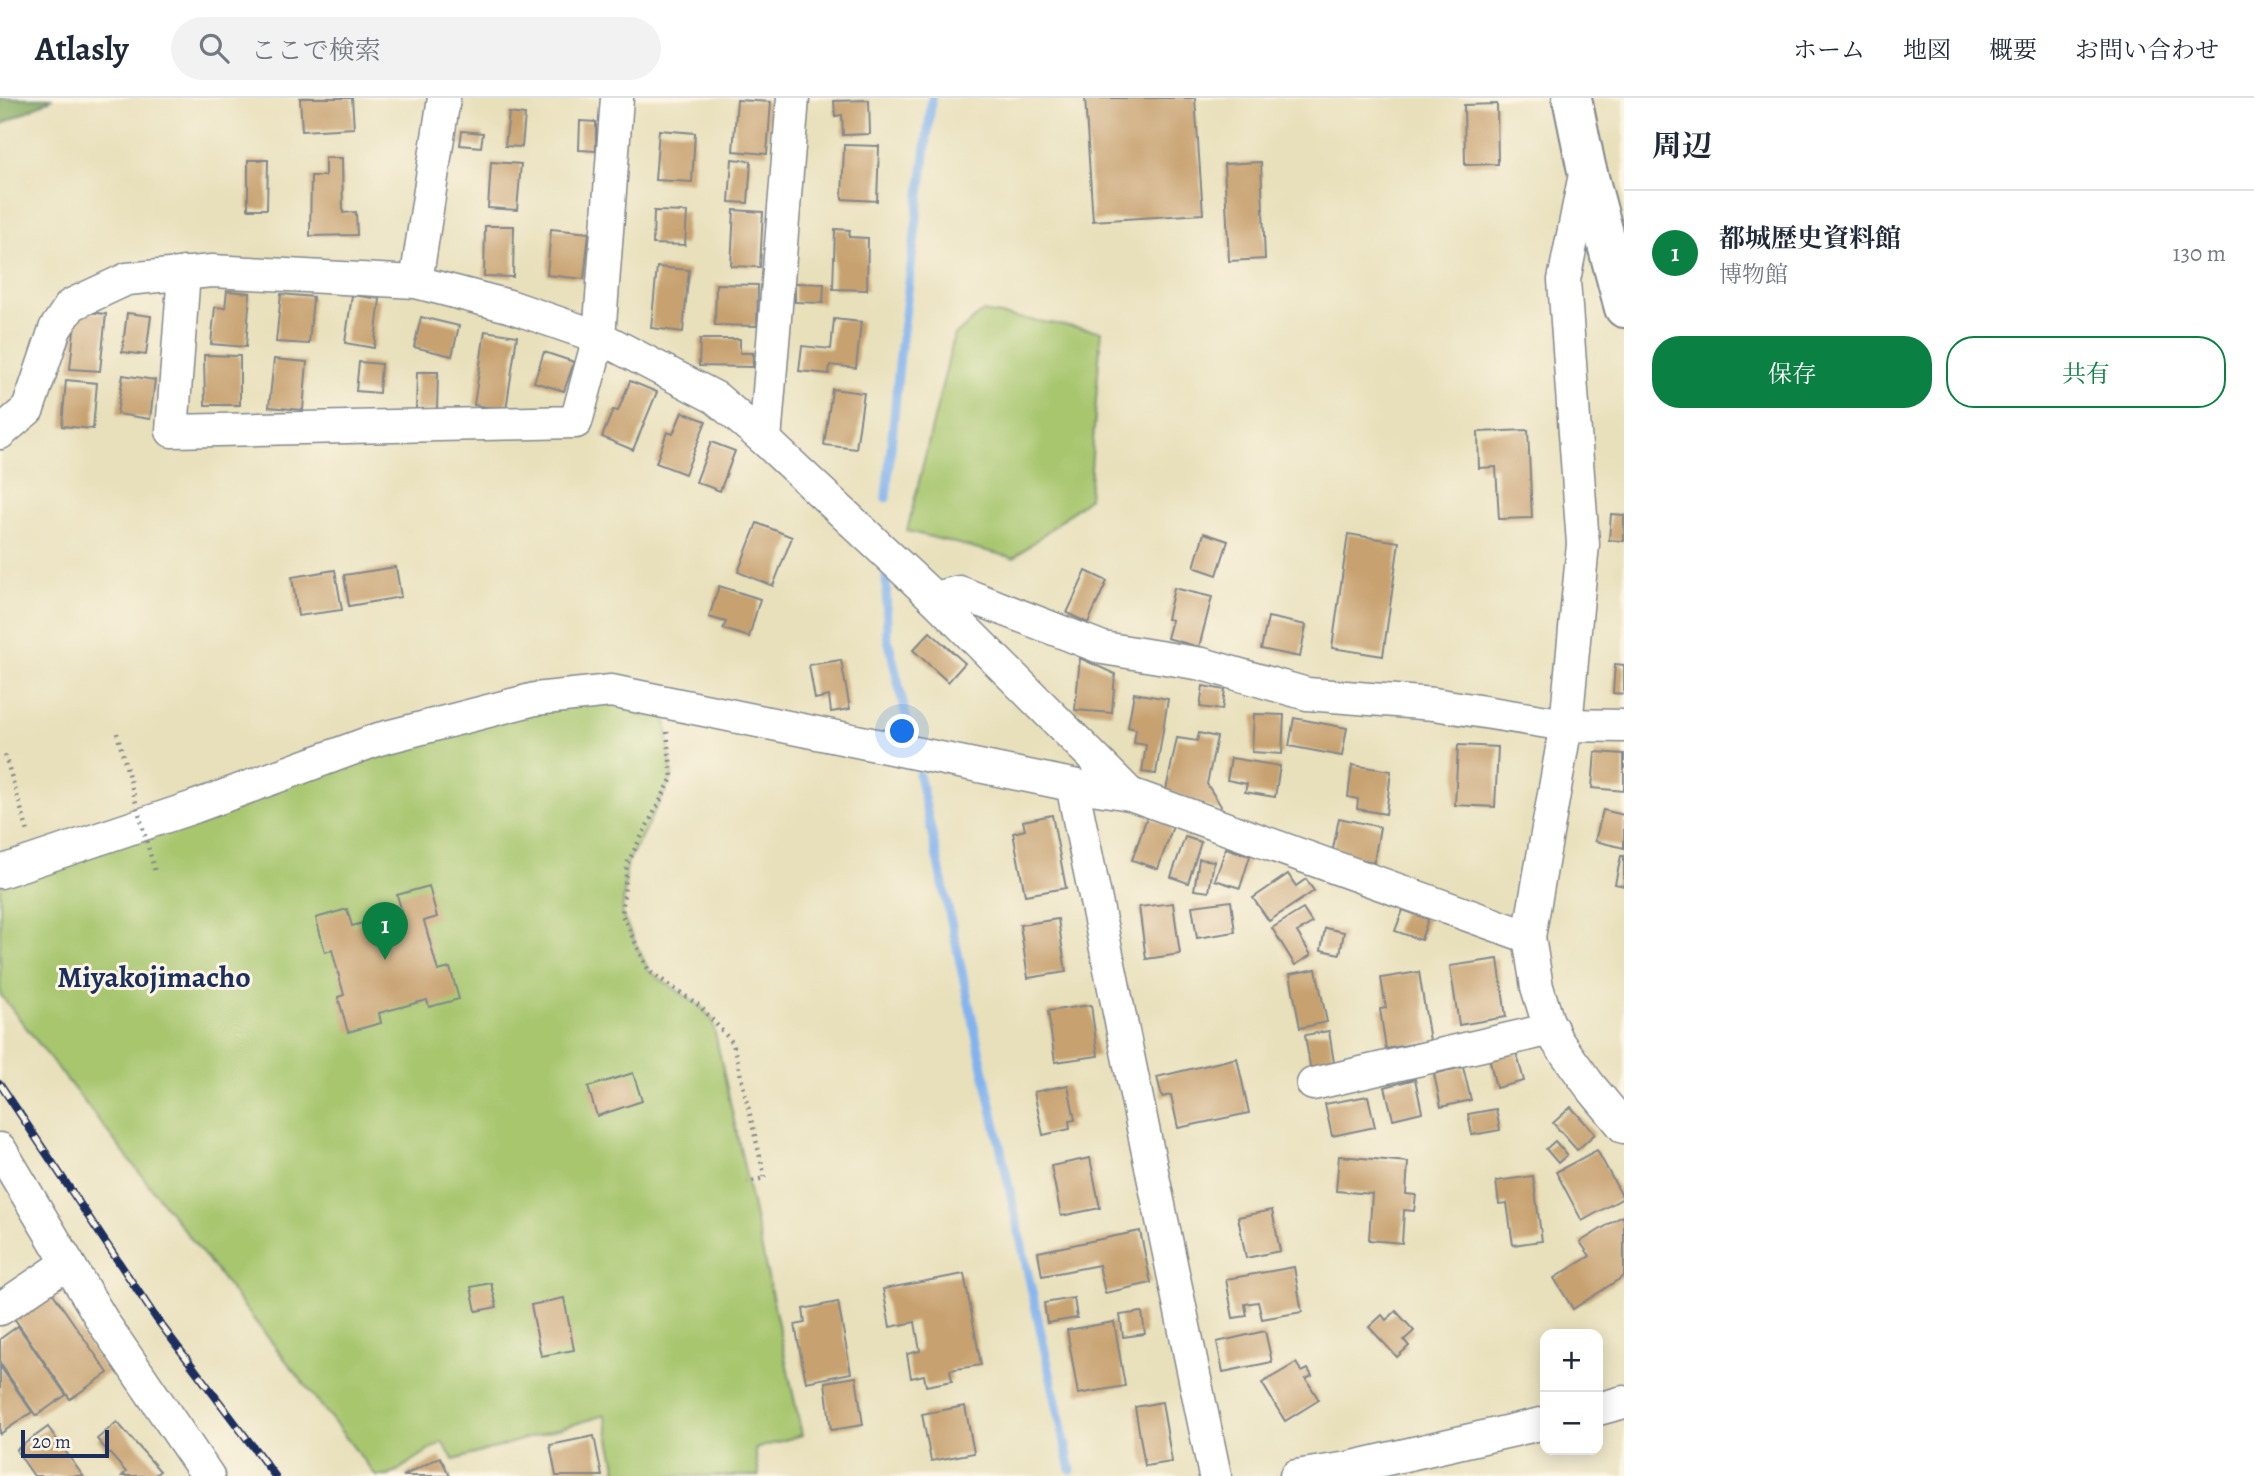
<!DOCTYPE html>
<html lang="ja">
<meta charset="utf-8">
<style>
body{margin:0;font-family:Alegreya,"Noto Serif JP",serif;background:#f2f2f3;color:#1f2937}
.controls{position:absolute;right:21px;bottom:21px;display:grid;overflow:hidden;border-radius:14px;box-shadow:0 4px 18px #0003}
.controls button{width:63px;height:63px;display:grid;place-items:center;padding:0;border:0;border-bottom:2px solid #e0e1e3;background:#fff;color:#1f2937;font:35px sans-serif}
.scale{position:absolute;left:21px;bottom:18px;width:88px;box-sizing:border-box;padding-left:7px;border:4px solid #1b2f5e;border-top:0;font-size:19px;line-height:24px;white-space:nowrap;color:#1b2f5e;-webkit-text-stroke:5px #fcf5e5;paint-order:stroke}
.you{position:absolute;left:903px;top:634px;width:24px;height:24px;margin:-18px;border:5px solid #fff;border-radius:50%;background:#1a73e8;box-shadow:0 0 0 10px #1a73e833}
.badge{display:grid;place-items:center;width:46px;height:46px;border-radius:50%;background:#0b8043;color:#fff;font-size:23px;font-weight:700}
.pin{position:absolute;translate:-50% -58px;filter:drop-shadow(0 2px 4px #0008)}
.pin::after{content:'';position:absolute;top:37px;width:24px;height:21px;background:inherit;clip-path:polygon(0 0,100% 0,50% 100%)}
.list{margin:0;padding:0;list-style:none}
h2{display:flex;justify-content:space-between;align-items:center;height:91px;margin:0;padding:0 28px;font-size:30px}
h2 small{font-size:23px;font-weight:400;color:#747a83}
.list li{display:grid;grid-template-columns:46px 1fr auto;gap:21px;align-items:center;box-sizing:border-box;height:126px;padding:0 28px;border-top:2px solid #e0e1e3}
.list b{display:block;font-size:26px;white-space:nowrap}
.list p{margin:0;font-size:23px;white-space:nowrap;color:#747a83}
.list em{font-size:23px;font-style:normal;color:#747a83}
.actions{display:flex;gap:14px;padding:21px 28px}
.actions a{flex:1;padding:16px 0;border:2px solid #0b8043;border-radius:28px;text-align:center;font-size:24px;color:#0b8043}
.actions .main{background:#0b8043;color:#fff}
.icon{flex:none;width:38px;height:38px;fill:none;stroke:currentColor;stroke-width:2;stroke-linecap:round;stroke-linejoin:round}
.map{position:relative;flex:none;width:1624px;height:1378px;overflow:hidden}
header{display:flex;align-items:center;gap:42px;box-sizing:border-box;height:98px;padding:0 35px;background:#fff;border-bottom:2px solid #e0e1e3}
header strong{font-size:33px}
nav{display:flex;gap:38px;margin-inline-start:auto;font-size:24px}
.search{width:490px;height:63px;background:#f2f2f3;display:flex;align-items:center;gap:18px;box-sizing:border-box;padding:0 24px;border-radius:38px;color:#747a83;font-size:26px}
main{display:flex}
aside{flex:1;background:#fff}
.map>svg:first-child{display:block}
.green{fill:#a7c66e;stroke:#617a66;stroke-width:2}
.forest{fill:#85ab61;stroke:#506d60;stroke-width:2}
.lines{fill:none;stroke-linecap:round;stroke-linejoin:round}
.stream{stroke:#82b3ee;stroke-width:9}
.building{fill:#c7a170}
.minor-casing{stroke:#82888c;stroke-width:35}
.major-casing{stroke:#82888c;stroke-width:42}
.path{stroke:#82888c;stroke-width:4.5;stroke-dasharray:2 5;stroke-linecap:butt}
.minor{stroke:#fff;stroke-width:32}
.major{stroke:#fff;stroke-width:38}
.rail-casing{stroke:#1b2f5e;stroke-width:8}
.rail{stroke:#fcf5e5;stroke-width:5;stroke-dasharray:16;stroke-linecap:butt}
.path-bridge{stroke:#82888c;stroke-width:4.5;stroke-dasharray:2 5;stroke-linecap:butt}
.labels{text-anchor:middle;stroke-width:6;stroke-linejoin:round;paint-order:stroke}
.quarter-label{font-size:30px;font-weight:bold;fill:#1b2f5e;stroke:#fcf5e5}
</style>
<header>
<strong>Atlasly</strong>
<div class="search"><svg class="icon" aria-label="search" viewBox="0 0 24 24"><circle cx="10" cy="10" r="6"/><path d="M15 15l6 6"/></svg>ここで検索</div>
<nav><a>ホーム</a><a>地図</a><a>概要</a><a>お問い合わせ</a></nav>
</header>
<main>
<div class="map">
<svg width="1624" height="1378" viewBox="0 0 1624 1378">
<rect width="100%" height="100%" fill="#fcf5e5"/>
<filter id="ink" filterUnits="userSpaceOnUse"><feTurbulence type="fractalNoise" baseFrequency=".0143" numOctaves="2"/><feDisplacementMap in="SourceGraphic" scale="14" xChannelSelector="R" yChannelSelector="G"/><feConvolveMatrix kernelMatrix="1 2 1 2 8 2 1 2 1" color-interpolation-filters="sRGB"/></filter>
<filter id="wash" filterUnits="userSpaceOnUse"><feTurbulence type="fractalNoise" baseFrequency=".00686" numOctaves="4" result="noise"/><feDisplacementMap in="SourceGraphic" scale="28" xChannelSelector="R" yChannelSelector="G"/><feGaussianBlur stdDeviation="1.57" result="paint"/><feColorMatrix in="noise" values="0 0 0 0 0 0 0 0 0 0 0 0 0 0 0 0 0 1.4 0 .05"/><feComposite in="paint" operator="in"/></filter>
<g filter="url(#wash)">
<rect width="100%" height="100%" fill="#e8e0bb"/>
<g class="green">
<polygon points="982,214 1101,233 1089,400 1014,460 907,433 954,238"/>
<polygon points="535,601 664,602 672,680 627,766 622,817 649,873 700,908 712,921 802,1337 755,1351 759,1378 618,1378 605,1317 454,1362 442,1344 389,1378 376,1378 0,896 0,774"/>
</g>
<polygon class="forest" points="0,0 53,0 0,27"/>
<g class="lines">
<g class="stream">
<polyline points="886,400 900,257 932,0"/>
<polyline points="886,468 887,536 910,636"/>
<polyline points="919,677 1071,1372"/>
</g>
</g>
<g id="blocks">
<g class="building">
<polygon points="300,0 352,0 354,30 302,33"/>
<polygon points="1085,0 1195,0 1203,116 1093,123"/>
<polygon points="737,2 771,4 767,56 733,53"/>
<polygon points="869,2 870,36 843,37 842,17 835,18 834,3"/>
<polygon points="1497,6 1498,66 1465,67 1464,7"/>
<polygon points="509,15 525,17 522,49 505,48"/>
<polygon points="580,23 596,24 596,53 579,52"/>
<polygon points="659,32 695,35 692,84 655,82"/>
<polygon points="462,33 483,35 481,49 460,47"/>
<polygon points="844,47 879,48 877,103 842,101"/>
<polygon points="325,60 342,60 343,115 356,114 357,137 310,138 311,78 325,78"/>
<polygon points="732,61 751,63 748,105 729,104"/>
<polygon points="248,62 268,62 267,111 248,111"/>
<polygon points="491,64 521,66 517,112 488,110"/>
<polygon points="1261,64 1265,161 1229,163 1224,66"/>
<polygon points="734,112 763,114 760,169 731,168"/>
<polygon points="654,113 687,114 685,147 653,146"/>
<polygon points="485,128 514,128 513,179 484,178"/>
<polygon points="551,131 589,135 584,181 547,177"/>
<polygon points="835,131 850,132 849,139 868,140 867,192 833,191"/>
<polygon points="657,169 689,172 683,234 651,230"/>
<polygon points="795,185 824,186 823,205 795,204"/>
<polygon points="716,186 758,187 757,228 715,227"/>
<polygon points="227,193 250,195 246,249 211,246 215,209 225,210"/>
<polygon points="281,196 313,199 309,246 276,244"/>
<polygon points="352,197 380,201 374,250 345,245"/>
<polygon points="76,213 106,216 100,273 70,271"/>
<polygon points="127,215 151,218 146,257 122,254"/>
<polygon points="421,219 459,228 452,258 414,249"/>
<polygon points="834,221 861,224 856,270 830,267 829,276 799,273 802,248 831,251"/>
<polygon points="485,233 517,238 506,312 474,307"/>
<polygon points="700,241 740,241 740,255 753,255 753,269 699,268"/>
<polygon points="544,254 574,264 564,293 534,284"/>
<polygon points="204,257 240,258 240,307 205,307"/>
<polygon points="274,261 307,264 303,312 269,309"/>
<polygon points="359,264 381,266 379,295 356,293"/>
<polygon points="417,274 438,274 437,312 416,312"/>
<polygon points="123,277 155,282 150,321 117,316"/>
<polygon points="66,282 97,285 93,331 62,328"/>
<polygon points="630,283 657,294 633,352 602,339 613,312 618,313"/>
<polygon points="832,291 864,295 856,351 824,347"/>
<polygon points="682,314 706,323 685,376 656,365 667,334 673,336"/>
<polygon points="1528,332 1532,420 1499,421 1496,369 1479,370 1478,334"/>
<polygon points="711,344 735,353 720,393 696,384"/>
<polygon points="1611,416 1624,417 1624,443 1609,442"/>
<polygon points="757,425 792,439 773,488 738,474"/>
<polygon points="1204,435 1228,443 1217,477 1194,469"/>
<polygon points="1348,436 1399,444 1383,558 1332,550"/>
<polygon points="396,469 401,499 349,508 344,477"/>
<polygon points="335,472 342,512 298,518 292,479"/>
<polygon points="1086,473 1107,483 1088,525 1067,515"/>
<polygon points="719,488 760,501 749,539 723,531 726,524 709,519"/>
<polygon points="1174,490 1212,499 1199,549 1167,540 1172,522 1167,521"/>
<polygon points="1268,519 1306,527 1300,559 1261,551"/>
<polygon points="930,534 965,565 948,584 913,552"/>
<polygon points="1080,560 1115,576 1112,615 1075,612"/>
<polygon points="841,562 850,611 831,614 829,598 815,601 809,567"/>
<polygon points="1615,566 1624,567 1624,596 1613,595"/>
<polygon points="1203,588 1225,592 1222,612 1200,609"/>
<polygon points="1134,595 1168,601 1156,676 1142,674 1146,647 1134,645 1136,631 1128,629"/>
<polygon points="1254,616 1284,617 1282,656 1252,654"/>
<polygon points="1294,620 1347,630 1342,658 1289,648"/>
<polygon points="1199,635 1217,639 1207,686 1221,708 1219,713 1166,692 1177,640 1197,643"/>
<polygon points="1458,647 1498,649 1495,709 1455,707"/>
<polygon points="1595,654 1624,656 1624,693 1592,690"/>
<polygon points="1231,660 1280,668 1275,699 1245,694 1247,686 1227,682"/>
<polygon points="1352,667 1391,673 1386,716 1357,711 1358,701 1348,699"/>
<polygon points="1603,712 1624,717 1624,750 1595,743"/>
<polygon points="1052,717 1066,790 1025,797 1013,735 1025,732 1023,723"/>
<polygon points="1147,719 1173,728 1158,771 1132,762"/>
<polygon points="1339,720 1380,729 1374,764 1332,756"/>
<polygon points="1185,739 1201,744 1188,785 1171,779"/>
<polygon points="1226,750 1250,758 1240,790 1215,782"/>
<polygon points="1621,758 1624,758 1624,788 1615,786"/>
<polygon points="1199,761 1214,763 1209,794 1194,792"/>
<polygon points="1288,776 1296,788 1306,781 1314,793 1269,823 1253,800"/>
<polygon points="429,788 437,819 424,823 438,873 450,870 459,901 429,909 427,902 379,915 381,925 348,934 338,899 344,897 332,852 325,854 316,820 347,811 352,828 402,814 397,797"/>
<polygon points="1231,803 1235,834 1197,840 1192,808"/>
<polygon points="1173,805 1180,856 1146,861 1139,809"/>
<polygon points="1303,811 1312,825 1297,834 1311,857 1295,867 1272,830"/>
<polygon points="1403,812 1428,821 1421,842 1395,833"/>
<polygon points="1058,821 1066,874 1028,880 1020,827"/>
<polygon points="1325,830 1344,834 1340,856 1321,852"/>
<polygon points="1498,861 1506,919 1459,927 1450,868"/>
<polygon points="1316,871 1327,924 1300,930 1290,876"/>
<polygon points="1419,874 1430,943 1386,951 1380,911 1386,910 1381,880"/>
<polygon points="1091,907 1098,958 1055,964 1048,913"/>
<polygon points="1329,933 1335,971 1311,974 1305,937"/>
<polygon points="1516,953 1524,983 1496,990 1489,959"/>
<polygon points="1237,960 1249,1015 1178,1030 1171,997 1162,999 1157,979"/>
<polygon points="1463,969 1471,1002 1441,1009 1434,976"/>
<polygon points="633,975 642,1003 597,1018 588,989"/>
<polygon points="1415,981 1422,1014 1393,1021 1385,989"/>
<polygon points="1068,987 1075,1022 1069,1023 1070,1031 1043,1037 1034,994"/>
<polygon points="1368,998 1375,1029 1332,1038 1325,1006"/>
<polygon points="1571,1009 1595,1036 1577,1052 1553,1025"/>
<polygon points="1496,1011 1500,1032 1472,1037 1468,1016"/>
<polygon points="1555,1043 1567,1057 1558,1065 1546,1051"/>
<polygon points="1597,1052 1623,1100 1582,1123 1556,1074"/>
<polygon points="1339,1058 1408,1064 1406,1096 1416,1097 1414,1113 1404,1112 1402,1145 1369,1142 1372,1096 1336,1093"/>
<polygon points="1090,1060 1100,1110 1061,1118 1051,1068"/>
<polygon points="1533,1078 1542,1143 1513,1147 1507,1105 1499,1106 1496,1083"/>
<polygon points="1272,1112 1280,1153 1246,1160 1238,1119"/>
<polygon points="1622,1118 1624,1121 1624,1178 1573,1211 1554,1180 1590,1158 1580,1144"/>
<polygon points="1140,1133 1151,1185 1105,1195 1099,1167 1042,1178 1038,1154"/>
<polygon points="1294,1169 1302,1214 1262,1221 1258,1204 1245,1206 1247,1218 1233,1220 1226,1181"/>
<polygon points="964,1176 981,1267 950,1272 952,1283 926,1288 924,1277 911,1280 907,1256 920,1253 915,1224 890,1229 883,1191"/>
<polygon points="491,1185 497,1209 476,1213 471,1189"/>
<polygon points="52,1194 108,1275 70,1301 14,1220"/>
<polygon points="564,1200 574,1252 541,1258 531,1207"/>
<polygon points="1074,1200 1077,1220 1047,1225 1044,1205"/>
<polygon points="838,1204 851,1275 806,1284 795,1227 805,1225 803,1211"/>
<polygon points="1396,1213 1414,1233 1404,1242 1409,1248 1397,1259 1369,1229 1382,1217 1386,1222"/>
<polygon points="1142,1214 1145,1236 1123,1239 1120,1217"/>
<polygon points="1114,1224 1125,1288 1078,1296 1067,1232"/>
<polygon points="18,1228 66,1297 36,1318 0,1265 0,1241"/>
<polygon points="1265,1233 1272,1264 1223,1274 1217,1244"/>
<polygon points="1296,1265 1302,1274 1308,1271 1312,1278 1306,1281 1319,1302 1285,1323 1262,1285"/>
<polygon points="0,1268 32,1314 0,1336"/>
<polygon points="856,1279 863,1327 831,1332 825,1284"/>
<polygon points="1162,1304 1172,1364 1145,1368 1135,1309"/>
<polygon points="965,1308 974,1355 931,1363 922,1316"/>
<polygon points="117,1324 160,1373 154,1378 122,1378 126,1374 97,1341"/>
<polygon points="48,1329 83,1378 34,1378 16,1352"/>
<polygon points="594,1338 602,1378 556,1378 550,1347"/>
<polygon points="440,1359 450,1378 403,1378"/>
</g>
</g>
</g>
<g filter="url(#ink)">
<use href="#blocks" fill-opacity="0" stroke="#82888c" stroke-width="2"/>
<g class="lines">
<g class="minor-casing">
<g id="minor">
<polyline points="1586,71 1564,182 1583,446 1566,627 1529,839 1537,889 1547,921 1557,943 1590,988 1624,1029"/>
<polyline points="184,175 172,333 576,324 599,239 617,0"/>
<polyline points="416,184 444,0"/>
<polyline points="0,335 28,311 55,231 71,207 127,181 212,173 416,184 509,208 599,239 716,300 765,342 934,500 1130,696"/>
<polyline points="765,342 793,0"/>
<polyline points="934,500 959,494 1103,550 1202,566 1307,596 1434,606 1566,627 1624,628"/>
<polyline points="1072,687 1215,1378"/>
<polyline points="0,774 194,709 379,641 535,601 611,593 1072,687 1130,696 1529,839"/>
<polyline points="1313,986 1552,931"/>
<polyline points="0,1051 105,1227 208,1378"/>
<polyline points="0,1211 68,1165"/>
<polyline points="1598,1311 1624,1304"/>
<polyline points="1296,1378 1348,1370 1545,1325"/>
</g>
</g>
<g class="major-casing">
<polyline id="major" points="1572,0 1586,68 1624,210"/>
</g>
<g class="path">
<polyline points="667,634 672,680 627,766 622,817 649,873 700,908 733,945 765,1080 747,1084"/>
<polyline points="5,657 28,734"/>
</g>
<use href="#minor" class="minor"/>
<use href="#major" class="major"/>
<g class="rail-casing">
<polyline id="rail" points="0,986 156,1220 275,1378"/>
</g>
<use href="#rail" class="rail"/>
<polyline class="path-bridge" points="117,635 155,774"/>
</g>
</g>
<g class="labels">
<g class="quarter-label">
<text x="154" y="889">Miyakojimacho</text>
</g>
</g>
</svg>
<div class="controls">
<button>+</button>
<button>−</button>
</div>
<div class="scale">20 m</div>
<div class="you"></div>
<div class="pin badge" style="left:385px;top:862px">1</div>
</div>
<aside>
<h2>周辺<small></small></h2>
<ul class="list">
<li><span class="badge">1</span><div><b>都城歴史資料館</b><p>博物館</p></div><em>130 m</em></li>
</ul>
<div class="actions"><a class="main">保存</a><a>共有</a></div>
</aside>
</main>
